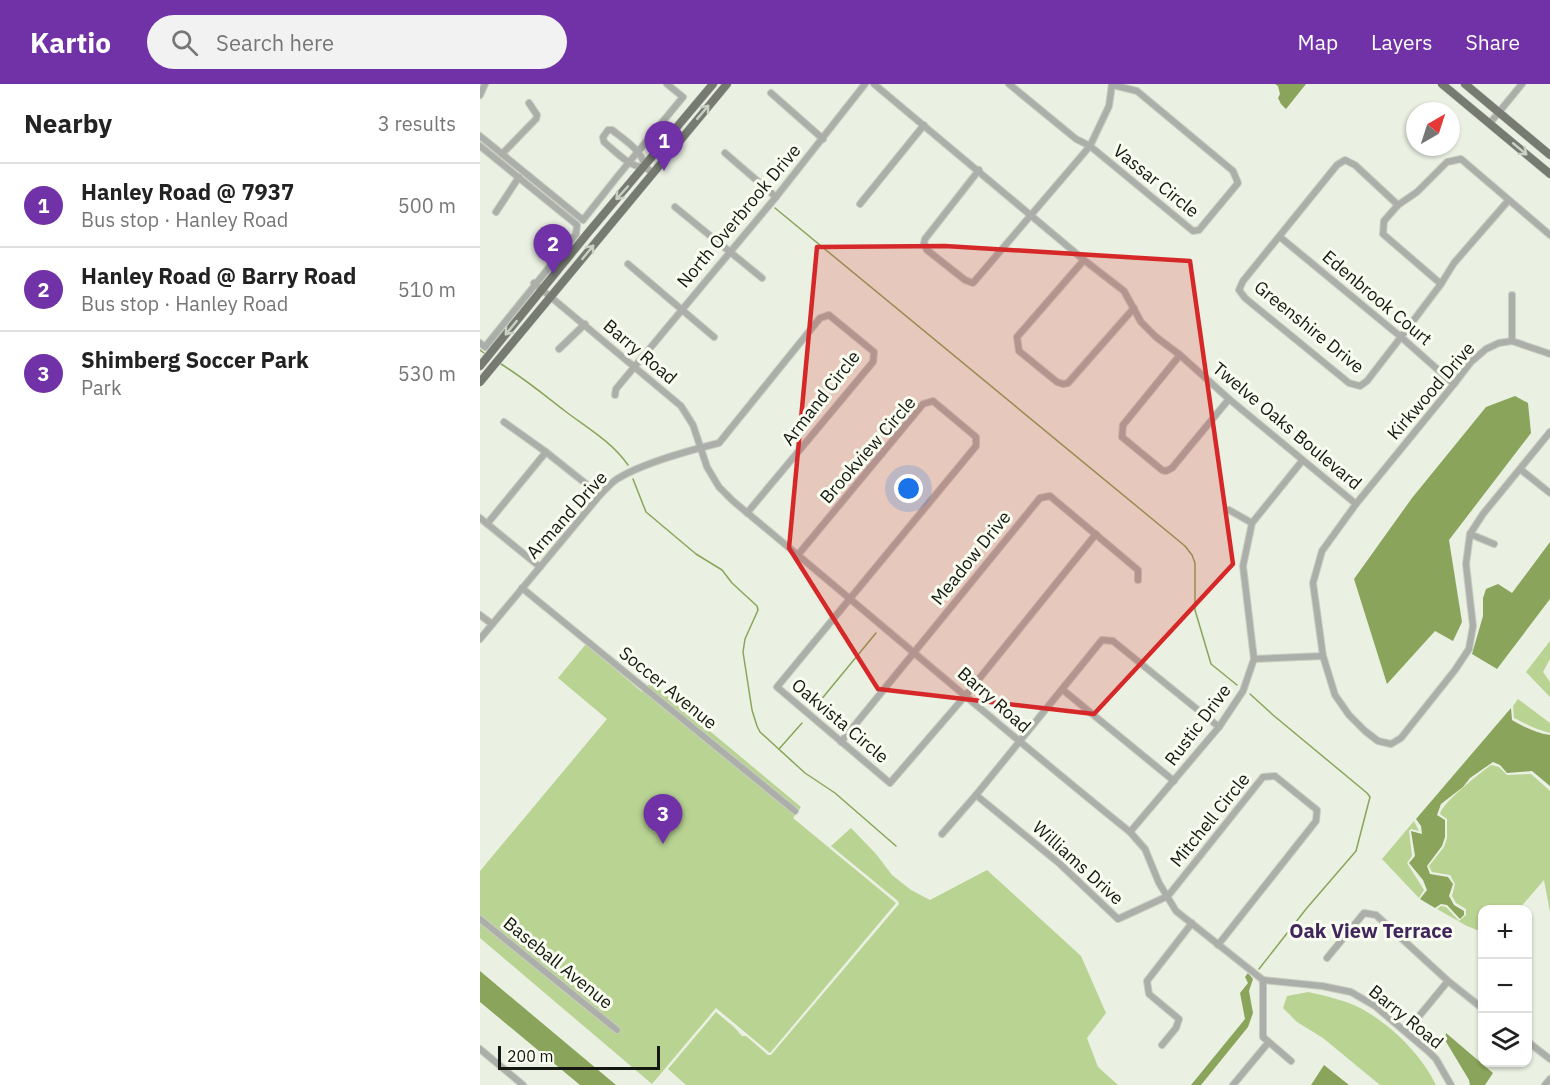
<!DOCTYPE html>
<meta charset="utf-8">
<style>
body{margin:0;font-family:"IBM Plex Sans",sans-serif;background:#f2f2f2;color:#222}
.controls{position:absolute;right:18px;bottom:18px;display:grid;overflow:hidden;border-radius:12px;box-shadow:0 2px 4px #0004}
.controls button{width:54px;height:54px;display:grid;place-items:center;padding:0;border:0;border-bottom:2px solid #e0e0e0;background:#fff;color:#222;font:30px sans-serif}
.compass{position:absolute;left:926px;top:18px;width:54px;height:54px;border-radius:50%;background:#fff;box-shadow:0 2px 4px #0004;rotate:39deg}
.scale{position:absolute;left:18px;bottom:15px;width:162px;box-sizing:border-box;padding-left:6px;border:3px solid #151712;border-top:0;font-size:16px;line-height:21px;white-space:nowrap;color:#151712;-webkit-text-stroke:4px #f8fdf0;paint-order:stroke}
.you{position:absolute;left:429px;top:405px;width:21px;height:21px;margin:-15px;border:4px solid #fff;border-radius:50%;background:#1a73e8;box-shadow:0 0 0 9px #1a73e833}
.badge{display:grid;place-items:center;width:39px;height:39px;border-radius:50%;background:#7232a7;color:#fff;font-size:20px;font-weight:700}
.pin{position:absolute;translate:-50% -50px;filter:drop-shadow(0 2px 3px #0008)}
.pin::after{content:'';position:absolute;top:32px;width:21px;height:18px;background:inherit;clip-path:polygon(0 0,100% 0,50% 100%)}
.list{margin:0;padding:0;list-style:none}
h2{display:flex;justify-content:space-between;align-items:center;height:78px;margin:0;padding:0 24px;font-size:26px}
h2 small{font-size:20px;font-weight:400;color:#767676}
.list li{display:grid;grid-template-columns:39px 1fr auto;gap:18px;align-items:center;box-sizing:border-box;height:84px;padding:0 24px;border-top:2px solid #e0e0e0}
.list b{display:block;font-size:22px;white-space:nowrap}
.list p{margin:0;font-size:20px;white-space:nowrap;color:#767676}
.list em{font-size:20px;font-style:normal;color:#767676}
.icon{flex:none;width:33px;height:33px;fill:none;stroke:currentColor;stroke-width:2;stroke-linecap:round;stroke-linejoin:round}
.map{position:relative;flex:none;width:1070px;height:1001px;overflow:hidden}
header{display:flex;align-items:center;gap:36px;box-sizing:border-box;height:84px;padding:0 30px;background:#7232a7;color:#fff}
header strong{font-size:28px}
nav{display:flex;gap:33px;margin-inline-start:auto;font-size:21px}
.search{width:420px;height:54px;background:#f2f2f2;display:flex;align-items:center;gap:15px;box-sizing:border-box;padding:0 21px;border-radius:33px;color:#767676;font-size:22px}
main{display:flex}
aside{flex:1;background:#fff}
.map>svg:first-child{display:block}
.green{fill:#b9d393}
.water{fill:#8aa55b}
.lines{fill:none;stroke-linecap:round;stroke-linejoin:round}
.stream{stroke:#8aa55b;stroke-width:1.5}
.minor-casing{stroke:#c8cdc1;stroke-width:8}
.major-casing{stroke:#c8cdc1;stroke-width:9}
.minor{stroke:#acafa9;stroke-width:6}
.major{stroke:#767a70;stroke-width:8}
.oneway{stroke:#cacfc3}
.marked{fill:#d62828;fill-opacity:0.2;stroke:#d62828;stroke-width:4.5;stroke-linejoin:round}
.labels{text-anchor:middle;stroke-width:6;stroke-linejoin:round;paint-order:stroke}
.street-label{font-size:18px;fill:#151712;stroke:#f8fdf0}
.neighbourhood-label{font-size:20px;font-weight:bold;fill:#43255e;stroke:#f8fdf0}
</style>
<header>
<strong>Kartio</strong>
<div class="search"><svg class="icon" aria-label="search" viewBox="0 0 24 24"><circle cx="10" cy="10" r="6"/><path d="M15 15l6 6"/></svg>Search here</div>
<nav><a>Map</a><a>Layers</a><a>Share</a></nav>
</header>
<main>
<aside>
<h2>Nearby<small>3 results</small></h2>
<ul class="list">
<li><span class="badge">1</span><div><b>Hanley Road @ 7937</b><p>Bus stop · Hanley Road</p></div><em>500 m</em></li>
<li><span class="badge">2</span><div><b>Hanley Road @ Barry Road</b><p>Bus stop · Hanley Road</p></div><em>510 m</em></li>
<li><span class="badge">3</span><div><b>Shimberg Soccer Park</b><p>Park</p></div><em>530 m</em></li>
</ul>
</aside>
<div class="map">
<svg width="1070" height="1001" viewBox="0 0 1070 1001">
<rect width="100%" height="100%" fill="#eaf0e2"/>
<g class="green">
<polygon points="1070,557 1070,575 1063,588 1070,598 1070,613 1046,588"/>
<polygon points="106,560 162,608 171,598 321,723 313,734 416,819 290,969 236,924 172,1000 0,854 0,787 127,635 78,594"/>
<path d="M 1038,615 L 1070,639 L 1070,649 C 1057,646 1046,640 1034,634 L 1033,622 Z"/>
<path d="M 1011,681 L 1019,683 L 1027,691 L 1051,690 L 1070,707 L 1070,828 L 1064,796 L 1039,825 L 1002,826 L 1002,848 L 987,842 L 957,825 L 961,822 L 966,823 L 979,837 L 986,831 L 986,825 L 976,819 L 972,812 L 975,800 L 970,791 L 952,788 L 949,782 L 964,763 L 967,754 L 967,735 L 960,730 C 962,719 1000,689 1011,681 Z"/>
<polygon points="934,737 939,747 931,745 929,747 932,772 927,779 944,806 939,814 902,775"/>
<polygon points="371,744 396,770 412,791 431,806 450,816 507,786 601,872 626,929 607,954 618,983 638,1001 206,1001 188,985 236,928 254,943 262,952 266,952 288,971 291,971 419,820 418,817 351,762"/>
<path d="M 828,908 C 846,912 865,916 882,925 C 911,941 941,970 956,1001 L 900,1001 L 843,954 L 817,938 L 803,924 L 807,912 Z"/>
</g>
<g class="water">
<polygon points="795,0 826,0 806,25 801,20 798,14 800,10 798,2"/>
<polygon points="1035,312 1048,319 1051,349 969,456 982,538 973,557 955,547 907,600 874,495 932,414 1006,323"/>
<polygon points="1070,458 1070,515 1017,585 992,570 1003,532 1003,514 1006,505 1018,500 1032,509"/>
<path d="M 1031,624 L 1032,636 C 1044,643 1056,649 1070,651 L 1070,702 L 1052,687 L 1027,689 L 1020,681 L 1013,678 L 990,694 L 983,703 L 961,720 L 957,731 L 965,736 L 965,753 L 962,762 L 947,782 L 950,790 L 968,793 L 973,800 L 969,812 L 974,821 L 984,827 L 984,831 L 980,835 L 967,821 L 961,820 L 955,824 L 940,815 L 947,806 L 943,796 L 929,779 L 935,772 L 931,747 L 942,750 L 941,742 L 936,735 Z"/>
<polygon points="0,887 136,1001 100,1001 0,918"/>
<polygon points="768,889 773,895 769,907 773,929 768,943 721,1001 711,1001 765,935 760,909 768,899 765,893"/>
<polygon points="966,949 1013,989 1005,1001 990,1001 989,996 965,956"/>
<polygon points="844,981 869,1001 831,1001"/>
</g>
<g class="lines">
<g class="stream">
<polyline points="295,124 705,462 712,471 715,479 715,526 731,580 757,601"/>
<polyline points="0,266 4,269"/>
<path d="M 21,280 C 45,295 63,310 85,327 C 107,344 131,357 148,381"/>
<polyline points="153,395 166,428 216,470 242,486 252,499 277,522 278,526 265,555 263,568 272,626 277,642 280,648 325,689 355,709 416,762"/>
<polyline points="770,610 793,631 887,709 890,713 876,767 826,825 779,885"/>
<polyline points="335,623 396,549"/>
<polyline points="299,665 322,639"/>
</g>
<g class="minor-casing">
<g id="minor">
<polyline points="394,0 604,176 644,207 661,238 676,253 700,271 749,315 876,420"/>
<polyline points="529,0 596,55 610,62 713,147 719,146 758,99 753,87 657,7 633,1"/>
<polyline points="291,9 343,55"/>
<polyline points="0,11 5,0"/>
<polyline points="1010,39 1042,0"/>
<polyline points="0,52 103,136 137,93 203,13 187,0"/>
<polyline points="0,62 97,141 96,150 5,263 0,259"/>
<polyline points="245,69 296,113"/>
<polyline points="22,70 56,35 57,31 49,19"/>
<path d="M 165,82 C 161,66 145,56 132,46 L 128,46 L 123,53 L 124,58 C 135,67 150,84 165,83 L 173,89"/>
<polyline points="499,86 445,155 444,159 447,166 485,196 493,199 610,62 629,22 632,0"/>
<polyline points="380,120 444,41"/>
<polyline points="918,121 875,81 865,76 857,81 763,197 759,206 765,214 869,299 880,302 887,297 921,253 961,200 974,179 1028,117"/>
<polyline points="195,123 282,194"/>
<polyline points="16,128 39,93"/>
<polyline points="800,153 921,253 974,300"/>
<polyline points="604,176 537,253 539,267 577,298 583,300 588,299 654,224"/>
<polyline points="148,180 234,253"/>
<path d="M 54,199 L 201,322 L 213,341 L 227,383 L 239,403 L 253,417 C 386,527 516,640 650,748 L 665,765 L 679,799 L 696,827 L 783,896 L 842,902 L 871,908 L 895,922 L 949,968 L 956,975 L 971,1001"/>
<polyline points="961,200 903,150 904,137 918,121 937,108 967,78 981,75 1070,151"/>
<polyline points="1032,257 1032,211"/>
<polyline points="79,265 105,240"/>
<polyline points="1070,270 1032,257 1019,259 1006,265 991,278 974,300 876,420 842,467 833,499 843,572 855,611 869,631 885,647 898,657 911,660 921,654 975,586 989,565 993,542 986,480 990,450 1003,430 1070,348"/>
<polyline points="700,271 643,341 642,353 682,386 686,387 692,384 749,315"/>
<polyline points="135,311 136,305 296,113 385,0"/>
<polyline points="24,338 66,368 120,411"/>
<polyline points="1040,385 1070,409"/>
<polyline points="749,426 772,439"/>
<polyline points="0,434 60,483"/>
<polyline points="7,440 66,368"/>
<polyline points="990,450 1014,460"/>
<polyline points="317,472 443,320 453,317 496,353 496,362 297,603 410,699 486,611 616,450"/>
<polyline points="42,504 315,727"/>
<polyline points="0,531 12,540"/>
<path d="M 0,555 L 120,411 C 125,406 131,399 137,395 C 161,380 211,366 239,359 L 340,234 L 349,231 L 394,268 L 393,278 L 267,429"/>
<polyline points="774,575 843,572"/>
<polyline points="583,606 694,697"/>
<polyline points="361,658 560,414 570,412 658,486 658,496"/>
<polyline points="496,711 580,780 638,835 688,812 783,693 795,692 837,726 836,737 738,861"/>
<polyline points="650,748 739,643 763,607 774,575 763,482 772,439 822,377"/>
<polyline points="462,750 496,711 622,556 633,557 739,643"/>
<polyline points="0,835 137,946"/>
<polyline points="847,874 884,829 896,831 968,897 1002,924"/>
<polyline points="783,896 783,953 811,977"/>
<polyline points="926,948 968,897"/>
<polyline points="1048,958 1070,975"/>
<polyline points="682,961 696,944 699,935 669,910 667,897 712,839"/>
<polyline points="0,965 43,1001"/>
<polyline points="753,1001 788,959"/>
<polyline points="1065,1001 1070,995"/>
</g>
</g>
<g class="major-casing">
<g id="major">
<polyline points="962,0 1070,90"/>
<polyline points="985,0 1070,71"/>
<polyline points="0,282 107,150 233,0"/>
<polyline points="0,298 247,0"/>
</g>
</g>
<use href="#minor" class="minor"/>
<use href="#major" class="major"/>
</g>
<defs><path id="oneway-shaft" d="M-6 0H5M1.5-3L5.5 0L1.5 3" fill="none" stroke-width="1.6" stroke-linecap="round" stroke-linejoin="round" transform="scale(1.5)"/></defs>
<g class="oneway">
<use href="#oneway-shaft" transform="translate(223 28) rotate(-50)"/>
<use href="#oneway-shaft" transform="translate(1040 65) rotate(40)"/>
<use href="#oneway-shaft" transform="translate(142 109) rotate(132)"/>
<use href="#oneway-shaft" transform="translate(108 168) rotate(-51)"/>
<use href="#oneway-shaft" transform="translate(31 244) rotate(129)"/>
</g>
<path class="marked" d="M 465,162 L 710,177 L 753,480 L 614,630 L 398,605 L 309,464 L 337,163 Z"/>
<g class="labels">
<g class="street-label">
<text transform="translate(676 97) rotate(39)" y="6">Vassar Circle</text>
<text transform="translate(259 132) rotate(-50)" y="6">North Overbrook Drive</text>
<text transform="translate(897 214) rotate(40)" y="6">Edenbrook Court</text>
<text transform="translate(829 243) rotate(39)" y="6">Greenshire Drive</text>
<text transform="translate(160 268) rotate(40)" y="6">Barry Road</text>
<text transform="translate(951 307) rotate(-49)" y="6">Kirkwood Drive</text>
<text transform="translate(341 314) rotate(-52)" y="6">Armand Circle</text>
<text transform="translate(807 342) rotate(40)" y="6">Twelve Oaks Boulevard</text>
<text transform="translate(388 366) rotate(-49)" y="6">Brookview Circle</text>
<text transform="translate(87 431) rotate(-48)" y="6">Armand Drive</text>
<text transform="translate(491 474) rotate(-51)" y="6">Meadow Drive</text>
<text transform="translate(188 604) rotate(39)" y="6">Soccer Avenue</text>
<text transform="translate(514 616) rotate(41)" y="6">Barry Road</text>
<text transform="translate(360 637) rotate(40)" y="6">Oakvista Circle</text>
<text transform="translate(718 641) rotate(-53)" y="6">Rustic Drive</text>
<text transform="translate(730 736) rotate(-51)" y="6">Mitchell Circle</text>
<text transform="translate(598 779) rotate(42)" y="6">Williams Drive</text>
<text transform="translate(78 879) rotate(39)" y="6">Baseball Avenue</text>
<text transform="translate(926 933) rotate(39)" y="6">Barry Road</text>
</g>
<g class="neighbourhood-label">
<text x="891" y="854">Oak View Terrace</text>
</g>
</g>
</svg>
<div class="controls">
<button>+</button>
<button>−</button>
<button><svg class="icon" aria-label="layers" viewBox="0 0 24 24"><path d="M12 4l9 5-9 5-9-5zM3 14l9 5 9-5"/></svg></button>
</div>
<svg class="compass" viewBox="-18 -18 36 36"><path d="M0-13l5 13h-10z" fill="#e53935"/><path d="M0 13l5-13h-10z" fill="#767676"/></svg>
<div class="scale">200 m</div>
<div class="you"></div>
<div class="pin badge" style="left:184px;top:87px">1</div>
<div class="pin badge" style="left:73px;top:190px">2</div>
<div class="pin badge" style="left:183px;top:760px">3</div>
</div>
</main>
